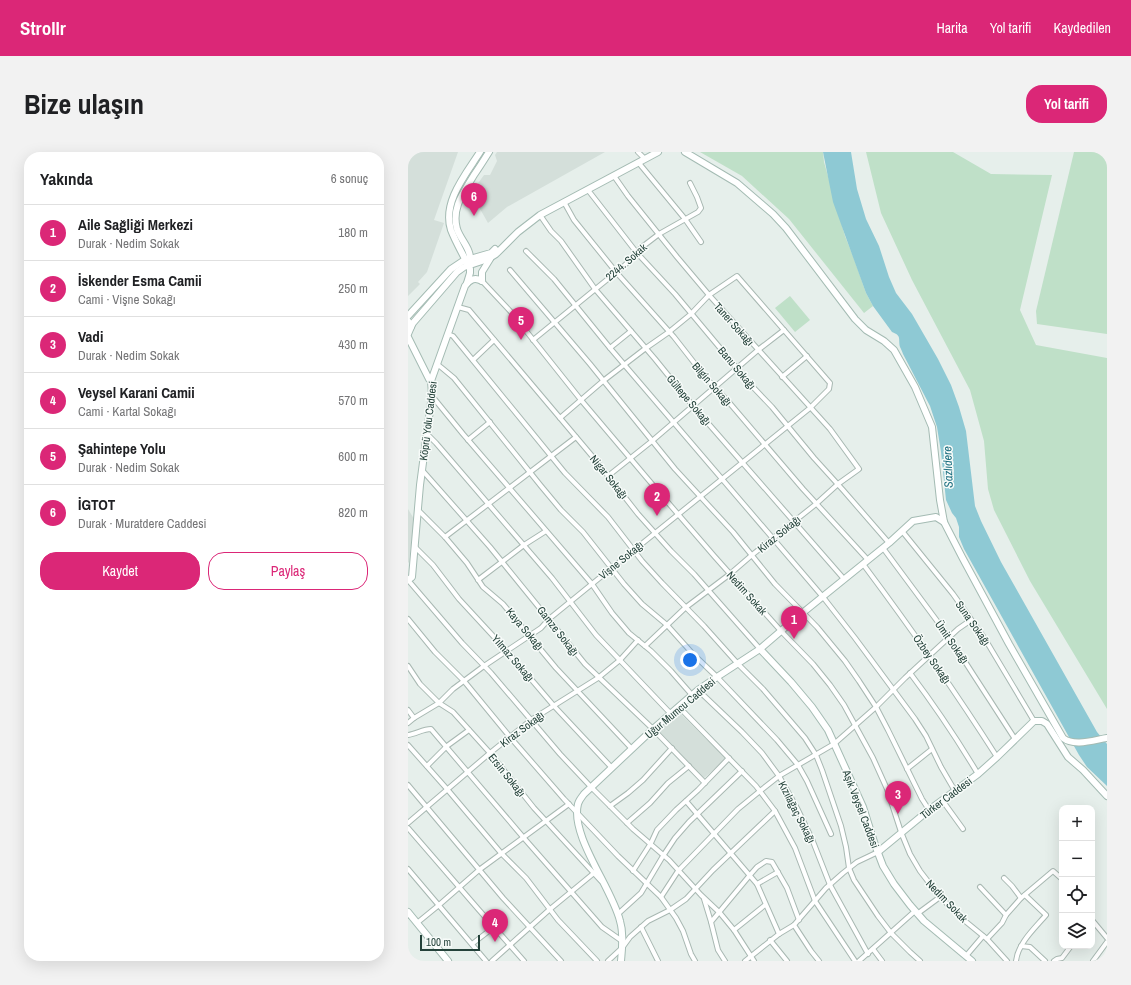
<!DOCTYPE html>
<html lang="tr">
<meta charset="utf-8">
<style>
body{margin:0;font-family:"Archivo Narrow",sans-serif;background:#f2f2f2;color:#202124}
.controls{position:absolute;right:12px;bottom:12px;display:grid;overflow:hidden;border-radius:8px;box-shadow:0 4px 16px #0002}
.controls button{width:36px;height:36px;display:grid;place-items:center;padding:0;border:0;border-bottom:1px solid #e0e0e0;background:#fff;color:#202124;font:20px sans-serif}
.scale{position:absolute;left:12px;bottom:10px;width:60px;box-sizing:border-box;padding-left:4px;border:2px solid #24423a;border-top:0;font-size:11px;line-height:14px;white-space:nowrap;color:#24423a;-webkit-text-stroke:3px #f7fbf9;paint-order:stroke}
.you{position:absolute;left:282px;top:508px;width:14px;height:14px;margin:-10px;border:3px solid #fff;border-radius:50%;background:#1a73e8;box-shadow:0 0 0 6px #1a73e833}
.badge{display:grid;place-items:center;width:26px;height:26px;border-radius:50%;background:#db2777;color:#fff;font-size:13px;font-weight:700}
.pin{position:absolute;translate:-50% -33px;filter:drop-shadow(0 1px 2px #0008)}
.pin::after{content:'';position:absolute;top:21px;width:14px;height:12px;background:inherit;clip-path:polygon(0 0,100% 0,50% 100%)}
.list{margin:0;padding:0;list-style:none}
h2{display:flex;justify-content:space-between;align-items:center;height:52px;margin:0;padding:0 16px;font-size:17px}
h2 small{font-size:13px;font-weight:400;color:#757577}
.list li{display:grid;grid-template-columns:26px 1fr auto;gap:12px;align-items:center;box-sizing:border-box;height:56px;padding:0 16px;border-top:1px solid #e0e0e0}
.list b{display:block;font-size:15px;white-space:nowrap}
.list p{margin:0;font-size:13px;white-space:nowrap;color:#757577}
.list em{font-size:13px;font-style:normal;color:#757577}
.actions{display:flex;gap:8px;padding:12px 16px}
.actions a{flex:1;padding:9px 0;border:1px solid #db2777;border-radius:16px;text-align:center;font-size:14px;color:#db2777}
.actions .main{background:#db2777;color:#fff}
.icon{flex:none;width:22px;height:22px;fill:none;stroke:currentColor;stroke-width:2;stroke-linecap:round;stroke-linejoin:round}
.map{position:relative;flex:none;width:699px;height:809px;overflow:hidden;border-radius:16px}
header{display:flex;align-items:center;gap:24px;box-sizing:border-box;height:56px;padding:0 20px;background:#db2777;color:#fff}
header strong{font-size:19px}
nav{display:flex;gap:22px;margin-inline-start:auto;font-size:14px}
.intro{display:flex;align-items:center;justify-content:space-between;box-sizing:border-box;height:96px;padding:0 24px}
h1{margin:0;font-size:28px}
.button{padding:10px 18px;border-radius:16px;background:#db2777;color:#fff;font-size:14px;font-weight:700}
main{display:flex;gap:24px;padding:0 24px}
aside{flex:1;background:#fff;border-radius:16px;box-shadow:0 4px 16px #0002}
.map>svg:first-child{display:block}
.built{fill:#d4dfda}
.green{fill:#bfe0c8}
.water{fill:#8ec9d4}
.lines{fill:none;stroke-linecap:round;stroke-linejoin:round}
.street-casing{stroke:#a8b8b2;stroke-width:6}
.secondary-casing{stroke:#a4bbb3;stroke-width:8}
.street{stroke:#fff;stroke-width:4}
.secondary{stroke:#fff;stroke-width:6}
.labels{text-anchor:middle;stroke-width:3;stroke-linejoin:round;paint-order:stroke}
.street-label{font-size:11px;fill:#24423a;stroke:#f7fbf9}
.water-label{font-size:12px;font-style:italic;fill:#1c6f80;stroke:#f7fbf9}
</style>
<header>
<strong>Strollr</strong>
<nav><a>Harita</a><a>Yol tarifi</a><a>Kaydedilen</a></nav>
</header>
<div class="intro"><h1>Bize ulaşın</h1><a class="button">Yol tarifi</a></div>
<main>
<aside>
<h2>Yakında<small>6 sonuç</small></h2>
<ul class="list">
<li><span class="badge">1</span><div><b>Aile Sağliği Merkezi</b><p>Durak · Nedim Sokak</p></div><em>180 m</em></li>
<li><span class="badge">2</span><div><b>İskender Esma Camii</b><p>Cami · Vişne Sokağı</p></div><em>250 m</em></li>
<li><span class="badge">3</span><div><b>Vadi</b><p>Durak · Nedim Sokak</p></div><em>430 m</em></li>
<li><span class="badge">4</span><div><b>Veysel Karani Camii</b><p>Cami · Kartal Sokağı</p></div><em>570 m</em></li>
<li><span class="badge">5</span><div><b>Şahintepe Yolu</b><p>Durak · Nedim Sokak</p></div><em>600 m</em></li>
<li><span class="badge">6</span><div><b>İGTOT</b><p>Durak · Muratdere Caddesi</p></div><em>820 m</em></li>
</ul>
<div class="actions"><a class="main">Kaydet</a><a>Paylaş</a></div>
</aside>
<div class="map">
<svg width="699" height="809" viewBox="0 0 699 809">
<rect width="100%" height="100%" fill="#e6efeb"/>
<g class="built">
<polygon points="0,0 50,0 26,68 36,71 19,120 10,130 12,132 0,144"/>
<polygon points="89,0 197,0 99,55 80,71 63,41 76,23 82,23 89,9 87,3"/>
<polygon points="0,357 6,367 1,410 0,411"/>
<polygon points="271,560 318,607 296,626 250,578"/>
</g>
<g class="green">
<polygon points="292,0 415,0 416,10 437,84 445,104 458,141 465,154 456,161 381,67 334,24"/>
<polygon points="458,0 545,0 583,22 644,23 612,158 628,193 699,206 699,557 622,429 586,358 580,337 576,289 562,238 504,128 473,61"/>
<polygon points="666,0 699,0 699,182 629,172 628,159"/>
<polygon points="382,144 402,168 387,180 367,156"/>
</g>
<path class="water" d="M 415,0 L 443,0 L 449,37 L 458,67 L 471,94 L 481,125 L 488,141 L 504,162 L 530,207 L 543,233 L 551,255 L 558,279 L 567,354 L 573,369 L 593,410 L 689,580 L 699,592 L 699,634 L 679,615 L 671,603 L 556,397 L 551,385 L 551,375 L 548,366 L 544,361 L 538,348 L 533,300 L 529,275 L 522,254 L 495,202 C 494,199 493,197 492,195 C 490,186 494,184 484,180 L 465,154 L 458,141 L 425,50 Z"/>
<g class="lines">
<g class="street-casing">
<g id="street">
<polyline points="230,0 237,7"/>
<polyline points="230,10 277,67 293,90"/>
<polyline points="206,24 220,44 269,105 301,143 422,277 451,317 430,332 408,352 344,403 322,422 277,456 237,494"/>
<polyline points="180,38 229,101 267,142 343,233 364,255 406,306 435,338 481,391"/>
<polyline points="156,50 166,68 208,120 266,185 298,226 319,248 395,337 460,408"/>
<polyline points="132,63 143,79 153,89 187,137 247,207 285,254 436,427"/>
<polyline points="118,99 146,127 202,196 415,445 447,486 507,567 518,584 533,615 547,639"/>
<polyline points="102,118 182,212 267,317 325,380 367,432 409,475 437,509 451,529 468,555 480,578 514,647 521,658"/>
<polyline points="74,129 103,160 173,248 244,332 307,405 373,479 405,512 422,533 436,553 465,606 479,637 493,680 502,702 512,719 532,745 557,769 579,787 599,809"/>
<polyline points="50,155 61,158 190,311 230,362 263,399 286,422 352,497"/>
<polyline points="40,182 45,184 157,321 200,365 234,409 254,431 296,474 330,512 355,537 397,586 408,603 414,618 433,674 438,695 441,716 446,728 470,764 483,781 502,800 512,809"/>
<polyline points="125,188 217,113 234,95 251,82 290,60 293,56 289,45 282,31"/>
<polyline points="202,196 223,179"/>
<polyline points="65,208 86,188"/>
<polyline points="29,212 34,216 46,226 133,334 153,358 175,380 216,432 234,452 259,473 285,502 309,525 369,588 390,613 399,629 423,682"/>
<polyline points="374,225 399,204"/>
<polyline points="24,244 55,282 184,432 204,461 221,481 243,499 263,519 284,543"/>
<polyline points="19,282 28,291 144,426 188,483 263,562"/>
<polyline points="60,288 82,270"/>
<polyline points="14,318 82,395 177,512 245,577 297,631"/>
<polyline points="200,324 244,289 350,198 376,178"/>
<polyline points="10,358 37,385 59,411 75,435 95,452 148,516 224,597"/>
<polyline points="494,379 545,442 577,487 626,569"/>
<polyline points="37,385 168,285"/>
<polyline points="7,395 25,413 51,447 99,499 146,554 204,616"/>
<polyline points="475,396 541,485 607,587"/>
<path d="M 455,412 C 502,475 547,539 589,605"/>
<polyline points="0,428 54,491 83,521 152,602 183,635 225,677 261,708 293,743 312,761 326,778 346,809"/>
<polyline points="70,428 116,393 138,379"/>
<polyline points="0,467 27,500 56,529 102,585 156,647 210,704 253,745 268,766 275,779 283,802 287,809"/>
<polyline points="0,514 12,532 31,551 45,560 82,601 126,656 193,729"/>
<path d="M 502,521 C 527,554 549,587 570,622"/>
<polyline points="290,538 334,580 354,601 371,624 390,658 404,687 422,733 460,802"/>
<polyline points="271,555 348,634 367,659 387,696 407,749 447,809"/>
<polyline points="0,558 6,566"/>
<polyline points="0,571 6,566 31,551 45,537 76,514 133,476 141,467 184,432 402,256 421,237 422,231 329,124 301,143 283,162 261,180 238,196 195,229 152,266"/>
<path d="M 0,583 C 8,582 15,577 23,577 L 115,685 L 194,775 L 214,789"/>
<polyline points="0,593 39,637 93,701 118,726 150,768 189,809"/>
<polyline points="19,614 39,594 61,578"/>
<polyline points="499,617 524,597"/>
<polyline points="0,633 95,746 153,809"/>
<polyline points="534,648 555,677"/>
<polyline points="278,649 349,732 371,782"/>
<polyline points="202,654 220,641 235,628 264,596"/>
<polyline points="0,671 82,601 123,568 190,526 212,508 230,488"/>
<polyline points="219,671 242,651 260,631 281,614"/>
<polyline points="0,676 71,758 116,809"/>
<polyline points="0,717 78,809"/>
<polyline points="225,719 243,691 249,678 268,658 290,638 321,606"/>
<polyline points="596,726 604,734 613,746"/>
<polyline points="349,732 370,720"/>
<polyline points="572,735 598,763"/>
<polyline points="253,745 270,719 330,657 352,639 371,624 426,592 468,555 497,526 550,477 563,468"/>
<polyline points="296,747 303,770"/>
<polyline points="210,762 233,741 255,704 267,686 281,670 334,619"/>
<polyline points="509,762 532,745"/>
<polyline points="684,768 699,786"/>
<polyline points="9,771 31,753 71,718 161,652"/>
<polyline points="386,773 403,799 411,809"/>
<polyline points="233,775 250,809"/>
<polyline points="326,778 357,753"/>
<polyline points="579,787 594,771 598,763 613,746 645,719 654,727"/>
<polyline points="362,788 379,809"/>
<polyline points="64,792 86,775"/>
<polyline points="613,794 622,795 637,809"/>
<polyline points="465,797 474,809"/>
<polyline points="558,804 575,784"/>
<polyline points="84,809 141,758 186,721"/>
<polyline points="200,809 214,796 222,785 240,769 262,758 278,747 305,718 367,659"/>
<polyline points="317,809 310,798 303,770 342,723 349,715 358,709 364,710 379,736 391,768"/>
<polyline points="337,809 371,782 386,773 418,736 435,721 449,710 470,700"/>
<polyline points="451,809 507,759"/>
<path d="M 608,809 C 610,791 627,776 638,763 L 617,743"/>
<polyline points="646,809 649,807 654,806 663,794"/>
<polyline points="685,809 699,790"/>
</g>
</g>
<g class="secondary-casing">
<g id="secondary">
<path d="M 277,0 L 329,31 L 365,62 L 378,76 L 447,167 L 458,178 L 476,189 L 486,198 L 507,235 L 524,275 L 532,348 L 536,370 L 554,405 L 601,492 L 655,586 C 666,595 686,588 699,586"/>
<path d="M 62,111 C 64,97 53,89 49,77 C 43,56 56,40 66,23 C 71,16 76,8 81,0"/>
<polyline points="74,129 74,120 82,107"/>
<path d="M 59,131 L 62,121 L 62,117 C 56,104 48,91 43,78 C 34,50 58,22 72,0"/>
<polyline points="0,164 43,117 55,109 83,101 87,97"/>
<polyline points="0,169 3,175 0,182"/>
<polyline points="3,175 5,171 49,120 56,115 80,107 88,102 110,80 132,63 250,0"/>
<polyline points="0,185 21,227 23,229"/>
<path d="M 0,428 L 4,425 L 12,333 L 24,243 L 23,229 L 57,134 C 62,127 67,125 74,129"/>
<polyline points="352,497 383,530 404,555 420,578 455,655 467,693 475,714 486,732 502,753 516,769 564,809"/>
<polyline points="470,700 521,658 570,622 589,605 626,569 634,569 639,572 660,605 675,618 699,644"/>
<polyline points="0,760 40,809"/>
<path d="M 213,809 C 214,796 216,782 212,769 C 204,736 162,684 170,652 C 171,648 174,645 176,642 L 245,577 L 290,538 L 309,525 L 352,497 L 387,467 L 481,391 L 505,369 L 528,365 L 536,370"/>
</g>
</g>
<use href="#street" class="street"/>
<use href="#secondary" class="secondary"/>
</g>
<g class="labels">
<g class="street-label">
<text transform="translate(218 110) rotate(-41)" y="4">2244. Sokak</text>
<text transform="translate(326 172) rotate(48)" y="4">Taner Sokağı</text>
<text transform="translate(329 216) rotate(50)" y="4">Banu Sokağı</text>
<text transform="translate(304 232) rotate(49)" y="4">Bilgin Sokağı</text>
<text transform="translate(281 248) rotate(50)" y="4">Gültepe Sokağı</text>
<text transform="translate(20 269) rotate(-83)" y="4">Köprü Yolu Caddesi</text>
<text transform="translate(201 325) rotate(51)" y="4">Nigar Sokağı</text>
<text transform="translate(371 382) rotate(-39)" y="4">Kiraz Sokağı</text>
<text transform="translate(213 408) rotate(-39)" y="4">Vişne Sokağı</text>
<text transform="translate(339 441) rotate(48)" y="4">Nedim Sokak</text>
<text transform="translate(565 471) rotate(55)" y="4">Suna Sokağı</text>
<text transform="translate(117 477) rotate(50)" y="4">Kaya Sokağı</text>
<text transform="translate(150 479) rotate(52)" y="4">Gamze Sokağı</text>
<text transform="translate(544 490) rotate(55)" y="4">Ümit Sokağı</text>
<text transform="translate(105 506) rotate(49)" y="4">Yılmaz Sokağı</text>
<text transform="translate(524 507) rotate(55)" y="4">Özbey Sokağı</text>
<text transform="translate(272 556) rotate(-40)" y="4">Uğur Mumcu Caddesi</text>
<text transform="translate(114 577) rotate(-37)" y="4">Kiraz Sokağı</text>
<text transform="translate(99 623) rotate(51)" y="4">Ersin Sokağı</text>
<text transform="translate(538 646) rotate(-37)" y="4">Türker Caddesi</text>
<text transform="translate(453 657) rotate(69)" y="4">Aşık Veysel Caddesi</text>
<text transform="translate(389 660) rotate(63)" y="4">Kızılağaç Sokağı</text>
<text transform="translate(539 749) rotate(46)" y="4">Nedim Sokak</text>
</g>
<g class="water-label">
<text transform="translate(540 315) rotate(-92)" y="4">Sazlıdere</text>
</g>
</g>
</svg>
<div class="controls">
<button>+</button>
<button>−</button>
<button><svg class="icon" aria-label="locate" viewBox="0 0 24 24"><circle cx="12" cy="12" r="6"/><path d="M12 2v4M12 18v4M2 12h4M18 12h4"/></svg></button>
<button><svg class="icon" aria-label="layers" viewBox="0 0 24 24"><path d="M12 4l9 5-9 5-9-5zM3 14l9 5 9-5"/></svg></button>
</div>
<div class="scale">100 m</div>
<div class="you"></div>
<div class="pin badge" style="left:386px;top:487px">1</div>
<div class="pin badge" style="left:249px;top:364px">2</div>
<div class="pin badge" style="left:490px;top:662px">3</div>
<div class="pin badge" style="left:87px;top:790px">4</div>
<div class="pin badge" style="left:113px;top:188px">5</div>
<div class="pin badge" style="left:66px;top:64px">6</div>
</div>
</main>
